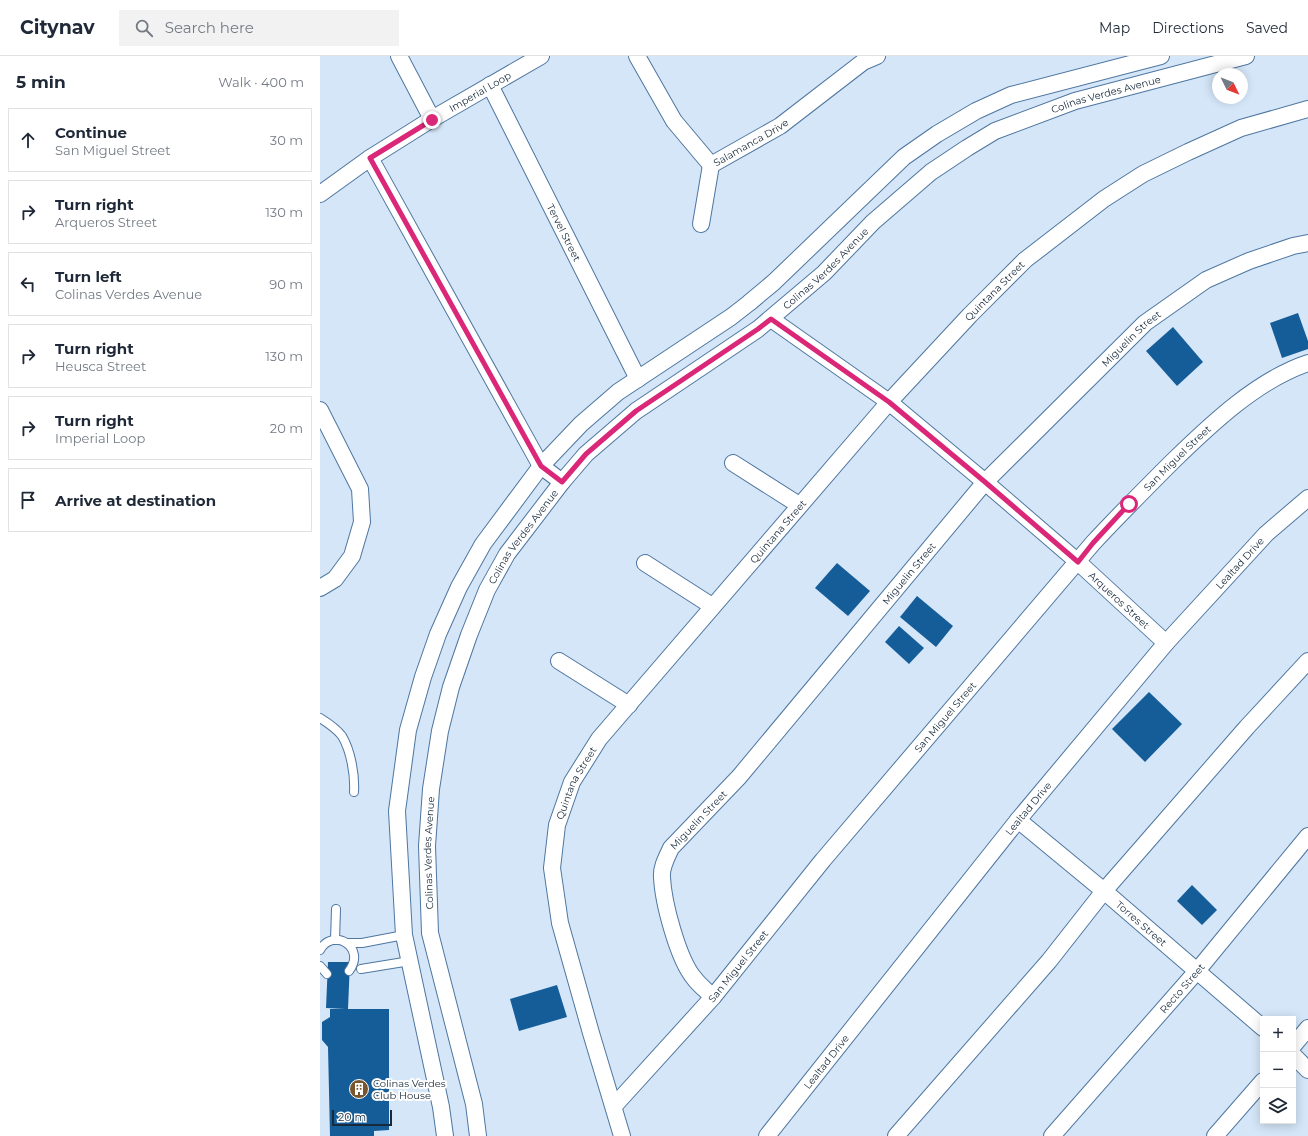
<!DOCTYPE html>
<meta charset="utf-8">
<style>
body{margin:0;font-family:Montserrat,sans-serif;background:#f2f2f3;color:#1f2937}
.controls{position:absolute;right:12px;bottom:12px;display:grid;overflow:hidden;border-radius:0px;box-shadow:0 2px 10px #0003}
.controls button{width:36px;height:36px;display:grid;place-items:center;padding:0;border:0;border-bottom:1px solid #e0e1e3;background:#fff;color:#1f2937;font:20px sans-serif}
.compass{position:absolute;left:892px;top:12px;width:36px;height:36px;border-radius:50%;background:#fff;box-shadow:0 2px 10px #0003;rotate:133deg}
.scale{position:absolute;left:12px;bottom:10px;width:60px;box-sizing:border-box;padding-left:4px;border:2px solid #17293a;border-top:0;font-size:11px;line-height:14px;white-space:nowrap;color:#17293a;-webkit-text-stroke:3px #fff;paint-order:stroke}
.stop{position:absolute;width:12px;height:12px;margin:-9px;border:3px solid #db2777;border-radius:50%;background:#fff}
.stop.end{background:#db2777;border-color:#fff;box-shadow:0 1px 4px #0008}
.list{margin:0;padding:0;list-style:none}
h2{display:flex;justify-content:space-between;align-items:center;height:52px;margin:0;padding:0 16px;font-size:17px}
h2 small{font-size:13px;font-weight:400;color:#747a83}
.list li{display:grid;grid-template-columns:26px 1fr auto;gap:12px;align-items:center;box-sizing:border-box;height:64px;margin:0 8px 8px;padding:0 8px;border:1px solid #e0e1e3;border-radius:0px}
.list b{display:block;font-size:15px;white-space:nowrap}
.list p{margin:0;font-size:13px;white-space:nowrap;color:#747a83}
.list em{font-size:13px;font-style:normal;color:#747a83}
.icon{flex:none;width:22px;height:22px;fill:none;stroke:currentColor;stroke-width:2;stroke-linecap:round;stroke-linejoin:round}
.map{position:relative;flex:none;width:988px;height:1080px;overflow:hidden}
header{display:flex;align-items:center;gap:24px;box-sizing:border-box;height:56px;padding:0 20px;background:#fff;border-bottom:1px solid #e0e1e3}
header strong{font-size:19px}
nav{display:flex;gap:22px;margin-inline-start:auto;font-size:14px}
.search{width:280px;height:36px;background:#f2f2f3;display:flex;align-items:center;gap:10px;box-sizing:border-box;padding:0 14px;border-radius:0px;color:#747a83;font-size:15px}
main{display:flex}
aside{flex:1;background:#fff}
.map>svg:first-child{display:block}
.building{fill:#155d99}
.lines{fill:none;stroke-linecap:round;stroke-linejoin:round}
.service-casing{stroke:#4e769f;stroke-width:10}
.minor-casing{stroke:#4e769f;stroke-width:18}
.service{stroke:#fff;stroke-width:8}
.minor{stroke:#fff;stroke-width:16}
.route{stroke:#db2777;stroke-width:5}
.labels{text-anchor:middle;stroke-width:4;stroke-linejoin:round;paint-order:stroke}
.street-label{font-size:10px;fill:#17293a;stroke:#fff}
.poi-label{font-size:10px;fill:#17293a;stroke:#fff;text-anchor:start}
</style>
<header>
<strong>Citynav</strong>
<div class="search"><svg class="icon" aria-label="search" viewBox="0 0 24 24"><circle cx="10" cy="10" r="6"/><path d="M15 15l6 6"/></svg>Search here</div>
<nav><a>Map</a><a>Directions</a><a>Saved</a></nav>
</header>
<main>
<aside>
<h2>5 min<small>Walk · 400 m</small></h2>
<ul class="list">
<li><svg class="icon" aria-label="ahead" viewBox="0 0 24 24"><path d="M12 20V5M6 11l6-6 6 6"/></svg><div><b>Continue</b><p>San Miguel Street</p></div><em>30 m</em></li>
<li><svg class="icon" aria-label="right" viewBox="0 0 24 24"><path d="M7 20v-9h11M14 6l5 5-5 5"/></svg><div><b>Turn right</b><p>Arqueros Street</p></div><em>130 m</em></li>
<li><svg class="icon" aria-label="left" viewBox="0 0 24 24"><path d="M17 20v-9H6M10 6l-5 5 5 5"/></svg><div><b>Turn left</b><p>Colinas Verdes Avenue</p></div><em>90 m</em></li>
<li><svg class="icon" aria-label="right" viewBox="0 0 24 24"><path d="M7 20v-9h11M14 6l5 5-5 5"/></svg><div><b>Turn right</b><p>Heusca Street</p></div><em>130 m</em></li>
<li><svg class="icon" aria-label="right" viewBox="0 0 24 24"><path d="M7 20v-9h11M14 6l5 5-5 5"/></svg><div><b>Turn right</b><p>Imperial Loop</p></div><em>20 m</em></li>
<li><svg class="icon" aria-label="arrive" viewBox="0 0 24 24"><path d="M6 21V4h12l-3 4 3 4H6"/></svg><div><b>Arrive at destination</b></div></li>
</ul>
</aside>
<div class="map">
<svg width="988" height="1080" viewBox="0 0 988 1080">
<rect width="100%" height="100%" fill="#d4e6f8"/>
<g class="building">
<polygon points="978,257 988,285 988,293 962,302 950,267"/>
<polygon points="853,271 883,306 857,330 826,295"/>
<polygon points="517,507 550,535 528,560 495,532"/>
<polygon points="597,540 633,570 616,591 580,561"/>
<polygon points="579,570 604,592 589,608 565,586"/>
<polygon points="829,636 862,668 825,706 792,673"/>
<polygon points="872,829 897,854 882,869 857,845"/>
<polygon points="8,906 30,906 28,953 69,953 69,1074 54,1075 54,1080 10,1080 8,991 2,984 2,966 10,961 10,953 25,953 6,952"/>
<polygon points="237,929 247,961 199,975 190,943"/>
</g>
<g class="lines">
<g class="service-casing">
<g id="service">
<path d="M 0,662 C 8,667 16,672 22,680 C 31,695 35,719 34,736"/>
<polyline points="15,884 16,853"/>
<polyline points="27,887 42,887 84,879"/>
<path d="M 0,894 C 13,871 47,891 29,915"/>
<polyline points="0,910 7,918"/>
<polyline points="41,913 90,905"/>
</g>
</g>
<g class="minor-casing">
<g id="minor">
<polyline points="79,0 112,63"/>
<path id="s1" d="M 317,0 L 354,65 L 391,109 L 460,70 L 543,6 L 557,0"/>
<path id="s2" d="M 170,29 L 318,323"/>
<polyline points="50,102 221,410 242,426"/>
<path id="s3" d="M 0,138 L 50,102 L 112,63 L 221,0"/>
<polyline points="381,168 391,109"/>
<path id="s4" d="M 451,263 L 569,346 L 665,426 L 758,506 L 846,587"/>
<polyline points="0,354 40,433 42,466 32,500 15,523 0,532"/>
<polyline points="413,407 479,449"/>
<polyline points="325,507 392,550"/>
<polyline points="239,605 309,649"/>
<path id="s5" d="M 698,764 L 784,835 L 943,972"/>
<path id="s6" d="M 393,941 C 387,935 379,929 374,922 C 358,903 343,846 342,821 C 341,811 347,801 351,792 L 419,721 L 665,426 L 825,267 L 886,224 L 929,205 L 973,190 L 988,187"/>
<polyline points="973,990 988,972"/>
<polyline points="973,999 988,1014"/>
<path id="s7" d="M 294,1050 L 393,941 L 503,804 L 773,487 C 799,459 825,433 852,406 C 890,369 937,324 988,307"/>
<polyline points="125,1080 121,1051 84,879 77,755 88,674 103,621 118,578 139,531 163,488 221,410 261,368 298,336 411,261 429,247 454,226 584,101 617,78 656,55 691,39 841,0"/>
<path id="s8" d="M 158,1080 L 154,1048 L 110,877 L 107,790 L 111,733 L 120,675 L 131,631 L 149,579 L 167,534 L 187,498 L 242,426 L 266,398 L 316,355 L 438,273 L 504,217 L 553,166 L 611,116 L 647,92 L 675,75 L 755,45 L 926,0"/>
<path id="s9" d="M 302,1080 L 271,977 L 240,867 L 232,812 L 237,769 L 252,726 L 279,683 L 569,346 L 650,259 L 705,204 L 784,143 L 823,118 L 868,96 L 921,72 L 988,53"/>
<path id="s10" d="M 447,1080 L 698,764 L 846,587 L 946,478 L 988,442"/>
<polyline points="576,1080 729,905 784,835 825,788 927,671 988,605"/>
<path id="s11" d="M 732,1080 L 877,915 L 988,780"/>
<polyline points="895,1080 943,1025"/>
</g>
</g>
<use href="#service" class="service"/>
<use href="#minor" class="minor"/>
</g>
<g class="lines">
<polyline class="route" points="112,64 50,102 221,410 242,426 266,398 316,355 438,273 451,263 569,346 665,426 758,506 773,487 809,448"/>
</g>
<defs>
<g id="building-disc" transform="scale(1)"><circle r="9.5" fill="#78562d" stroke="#fff"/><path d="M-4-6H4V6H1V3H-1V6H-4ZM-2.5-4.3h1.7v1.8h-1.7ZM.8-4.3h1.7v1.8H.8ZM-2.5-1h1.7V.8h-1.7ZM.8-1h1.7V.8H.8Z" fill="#fff"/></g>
</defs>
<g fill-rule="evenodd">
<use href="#building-disc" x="39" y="1033"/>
</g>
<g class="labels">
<g class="street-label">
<text dy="4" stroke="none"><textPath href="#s3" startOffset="190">Imperial Loop</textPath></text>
<text dy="4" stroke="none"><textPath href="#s8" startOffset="1369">Colinas Verdes Avenue</textPath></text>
<text dy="4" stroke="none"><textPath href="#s1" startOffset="178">Salamanca Drive</textPath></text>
<text dy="4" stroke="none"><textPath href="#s2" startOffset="165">Tervel Street</textPath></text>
<text dy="4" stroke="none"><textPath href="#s8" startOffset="1033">Colinas Verdes Avenue</textPath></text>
<text dy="4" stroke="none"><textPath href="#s9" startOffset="1015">Quintana Street</textPath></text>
<text dy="4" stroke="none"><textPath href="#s6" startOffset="852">Miguelin Street</textPath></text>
<text dy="4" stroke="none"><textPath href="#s7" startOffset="859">San Miguel Street</textPath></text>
<text dy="4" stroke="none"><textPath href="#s9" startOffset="691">Quintana Street</textPath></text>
<text dy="4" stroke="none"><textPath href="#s8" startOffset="625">Colinas Verdes Avenue</textPath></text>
<text dy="4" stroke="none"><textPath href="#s10" startOffset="743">Lealtad Drive</textPath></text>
<text dy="4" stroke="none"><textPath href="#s6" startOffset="528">Miguelin Street</textPath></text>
<text dy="4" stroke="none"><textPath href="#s4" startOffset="448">Arqueros Street</textPath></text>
<text dy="4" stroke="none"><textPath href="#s7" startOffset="511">San Miguel Street</textPath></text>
<text dy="4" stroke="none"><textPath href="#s9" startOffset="367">Quintana Street</textPath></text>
<text dy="4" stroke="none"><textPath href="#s10" startOffset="419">Lealtad Drive</textPath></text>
<text dy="4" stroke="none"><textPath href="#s6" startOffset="204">Miguelin Street</textPath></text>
<text dy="4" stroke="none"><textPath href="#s8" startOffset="289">Colinas Verdes Avenue</textPath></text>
<text dy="4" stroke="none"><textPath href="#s5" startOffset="161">Torres Street</textPath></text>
<text dy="4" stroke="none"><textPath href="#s7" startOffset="187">San Miguel Street</textPath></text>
<text dy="4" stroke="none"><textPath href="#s11" startOffset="197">Recto Street</textPath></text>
<text dy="4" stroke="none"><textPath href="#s10" startOffset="95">Lealtad Drive</textPath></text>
</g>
<g class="poi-label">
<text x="53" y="1031">Colinas Verdes<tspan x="53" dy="12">Club House</tspan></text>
</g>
</g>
</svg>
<div class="controls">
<button>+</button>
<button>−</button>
<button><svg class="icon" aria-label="layers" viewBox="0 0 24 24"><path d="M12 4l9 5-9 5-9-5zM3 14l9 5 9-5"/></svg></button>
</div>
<svg class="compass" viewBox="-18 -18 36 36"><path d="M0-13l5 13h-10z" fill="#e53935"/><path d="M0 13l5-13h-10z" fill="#747a83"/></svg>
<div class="scale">20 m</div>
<div class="stop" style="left:809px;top:448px"></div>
<div class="stop end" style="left:112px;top:64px"></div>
</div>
</main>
